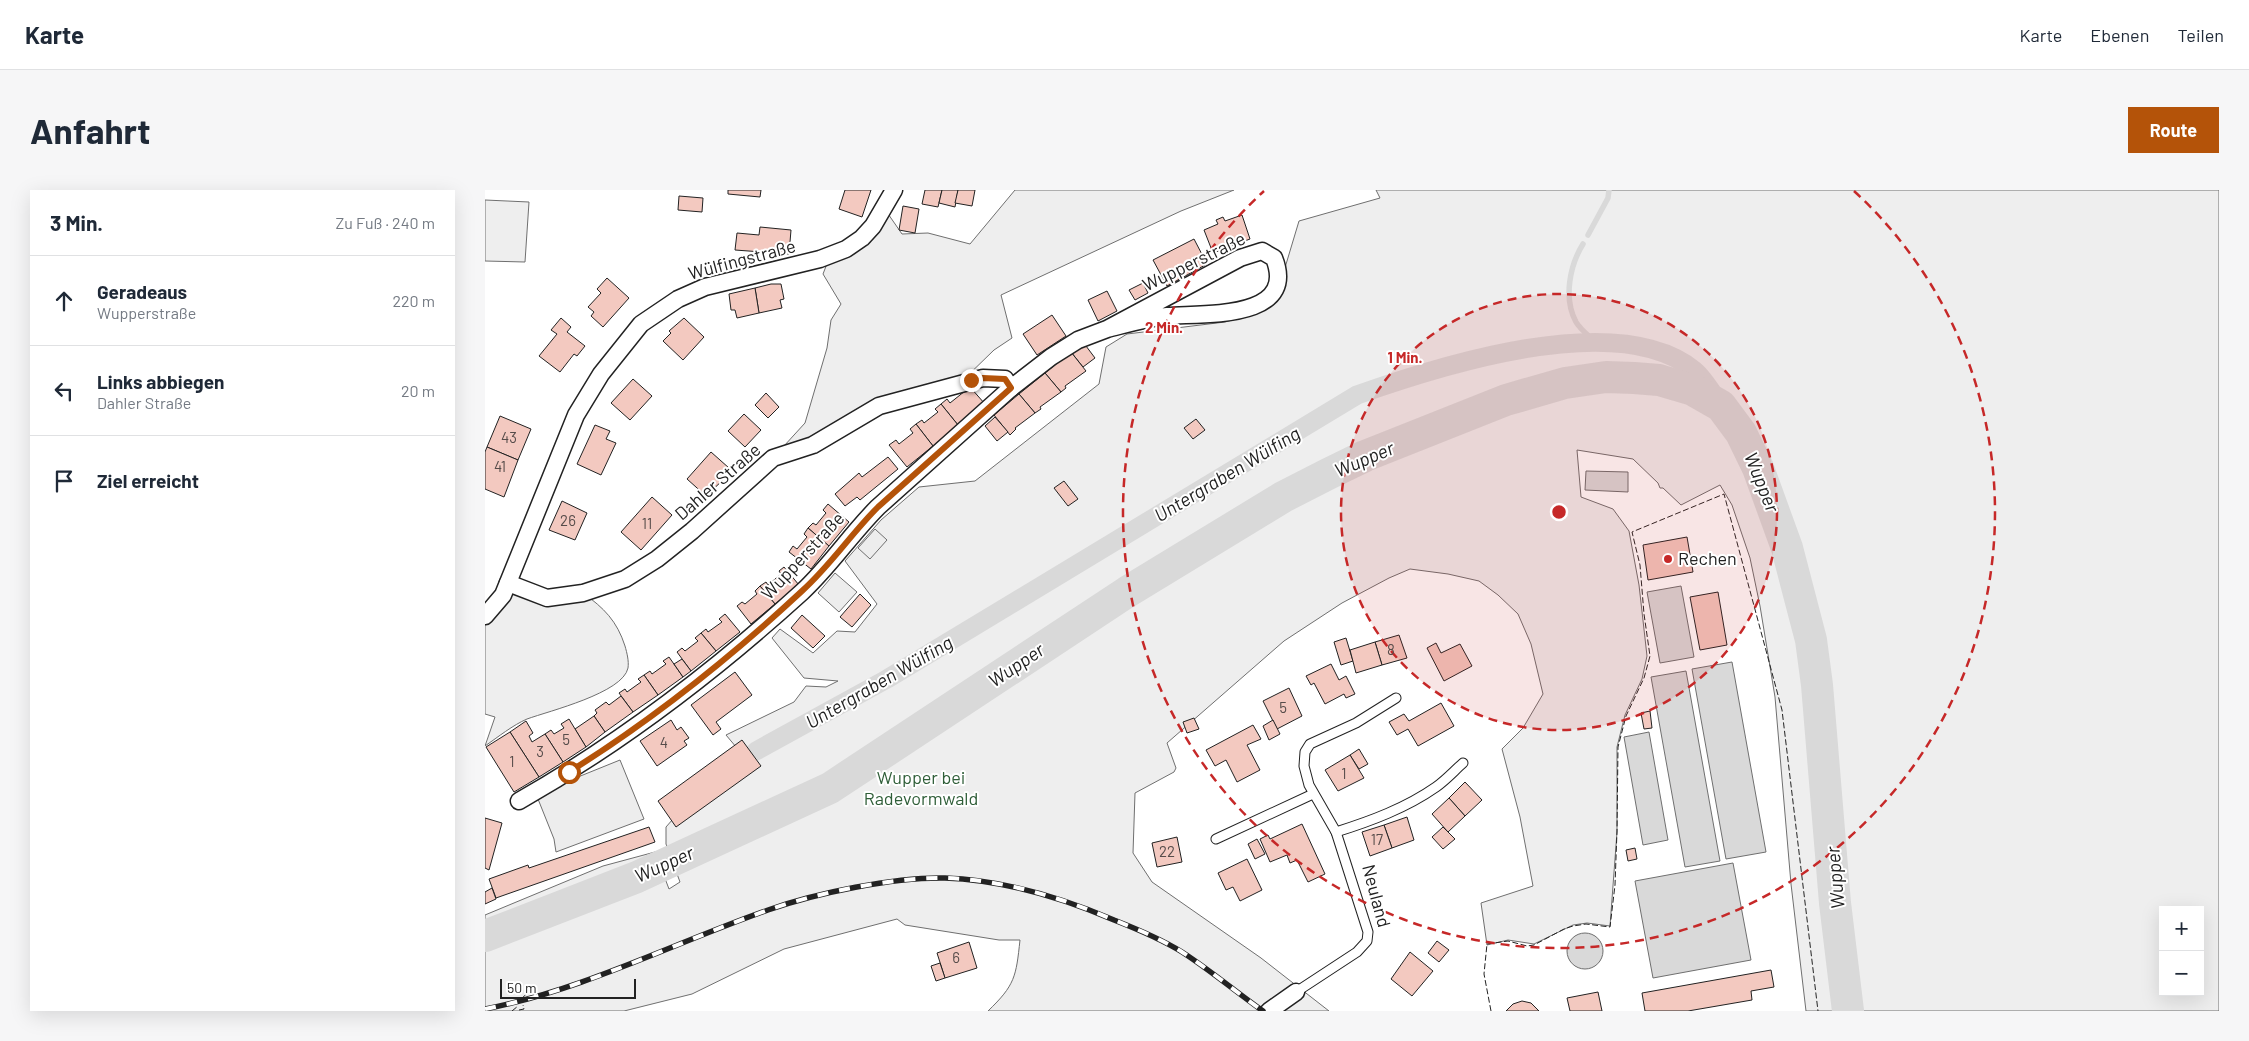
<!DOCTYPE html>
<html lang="de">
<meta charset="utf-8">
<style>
body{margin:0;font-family:Barlow,sans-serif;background:#f6f6f7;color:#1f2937}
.controls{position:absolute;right:15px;bottom:15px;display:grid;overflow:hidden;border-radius:0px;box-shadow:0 5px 20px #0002}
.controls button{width:45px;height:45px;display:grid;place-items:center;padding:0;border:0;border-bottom:1px solid #e0e1e3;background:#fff;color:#1f2937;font:25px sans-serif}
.scale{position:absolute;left:15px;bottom:12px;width:136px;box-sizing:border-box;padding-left:5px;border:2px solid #222;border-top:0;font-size:14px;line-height:18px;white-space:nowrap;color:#222;-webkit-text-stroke:4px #fff;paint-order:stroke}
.stop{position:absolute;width:15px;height:15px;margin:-11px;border:4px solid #b45309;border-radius:50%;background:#fff}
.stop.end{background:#b45309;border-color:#fff;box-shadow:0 1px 5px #0008}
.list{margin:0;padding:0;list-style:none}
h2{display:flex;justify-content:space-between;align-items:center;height:65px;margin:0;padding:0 20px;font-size:21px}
h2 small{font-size:16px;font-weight:400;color:#747a83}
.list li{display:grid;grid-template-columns:32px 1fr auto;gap:15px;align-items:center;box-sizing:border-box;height:90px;padding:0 20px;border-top:1px solid #e0e1e3}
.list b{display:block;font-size:19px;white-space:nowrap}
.list p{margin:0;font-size:16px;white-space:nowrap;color:#747a83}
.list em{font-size:16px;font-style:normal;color:#747a83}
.icon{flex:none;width:28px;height:28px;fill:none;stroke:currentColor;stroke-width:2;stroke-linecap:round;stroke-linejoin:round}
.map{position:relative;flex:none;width:1734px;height:821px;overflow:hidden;border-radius:0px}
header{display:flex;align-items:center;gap:30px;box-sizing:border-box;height:70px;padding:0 25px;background:#fff;border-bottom:1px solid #e0e1e3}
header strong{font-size:24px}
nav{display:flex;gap:28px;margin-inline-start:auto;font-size:18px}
.intro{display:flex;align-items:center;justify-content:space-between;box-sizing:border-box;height:120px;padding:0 30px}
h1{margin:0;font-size:35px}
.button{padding:12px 22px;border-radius:0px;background:#b45309;color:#fff;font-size:18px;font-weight:700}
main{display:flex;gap:30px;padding:0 30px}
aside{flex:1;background:#fff;border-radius:0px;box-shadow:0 5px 20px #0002}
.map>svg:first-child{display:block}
.green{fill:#eee;stroke:#6f6f6f;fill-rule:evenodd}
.parking{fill:#ededed;stroke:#6f6f6f}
.water{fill:#d9d9d9;stroke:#6f6f6f}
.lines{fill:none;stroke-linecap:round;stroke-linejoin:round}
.stream{stroke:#d9d9d9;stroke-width:5.5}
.canal{stroke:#d9d9d9;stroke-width:19}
.river{stroke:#d9d9d9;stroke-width:32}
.building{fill:#f3c9c0;stroke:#222}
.lane-casing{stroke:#222;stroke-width:11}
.street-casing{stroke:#222;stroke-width:19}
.lane{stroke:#fff;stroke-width:9}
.street{stroke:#fff;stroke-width:16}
.rail-casing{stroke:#222;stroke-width:5.5}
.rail{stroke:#fff;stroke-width:4;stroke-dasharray:11;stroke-linecap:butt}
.fence{stroke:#222;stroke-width:1;stroke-dasharray:6 2.5;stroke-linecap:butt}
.route{stroke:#b45309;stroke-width:6}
.ring{fill:none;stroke:#c62828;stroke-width:2.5;stroke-dasharray:9 6}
.poi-dot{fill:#c62828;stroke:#fff;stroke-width:2}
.labels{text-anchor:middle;stroke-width:4;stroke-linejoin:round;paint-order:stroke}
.number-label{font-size:15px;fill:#564c4a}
.street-label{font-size:18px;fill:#222;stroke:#fff}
.poi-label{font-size:18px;fill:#222;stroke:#fff;text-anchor:start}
.park-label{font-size:18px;fill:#2f5e38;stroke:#fff}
.water-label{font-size:19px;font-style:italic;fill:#222;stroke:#fff}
.centre{fill:#c62828;stroke:#fff;stroke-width:2.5}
.ring-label{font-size:15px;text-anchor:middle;font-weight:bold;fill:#c62828;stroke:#fff;stroke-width:4;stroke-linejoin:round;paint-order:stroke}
</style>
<header>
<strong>Karte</strong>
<nav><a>Karte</a><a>Ebenen</a><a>Teilen</a></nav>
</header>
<div class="intro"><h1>Anfahrt</h1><a class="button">Route</a></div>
<main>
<aside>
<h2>3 Min.<small>Zu Fuß · 240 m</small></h2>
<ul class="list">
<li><svg class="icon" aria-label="ahead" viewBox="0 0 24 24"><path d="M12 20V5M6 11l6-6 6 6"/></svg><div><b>Geradeaus</b><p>Wupperstraße</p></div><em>220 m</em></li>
<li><svg class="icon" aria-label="left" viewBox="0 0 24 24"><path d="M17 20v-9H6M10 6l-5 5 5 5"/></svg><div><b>Links abbiegen</b><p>Dahler Straße</p></div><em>20 m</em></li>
<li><svg class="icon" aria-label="arrive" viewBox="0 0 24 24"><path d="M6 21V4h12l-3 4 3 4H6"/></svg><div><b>Ziel erreicht</b></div></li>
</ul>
</aside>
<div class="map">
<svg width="1734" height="821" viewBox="0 0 1734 821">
<rect width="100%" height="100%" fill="#fff"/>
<g class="green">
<polygon points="530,0 749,0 696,21 516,105 527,148 509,160 473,195 394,216 288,268 320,233 342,158 346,130 356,114 338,84 345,66 399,18 417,44 443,43 485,54"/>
<path d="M 891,0 L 1734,0 L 1734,821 L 1321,821 L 1306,694 L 1290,507 L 1275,416 L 1265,368 L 1247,315 L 1235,295 L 1196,315 L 1178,298 L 1175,298 L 1173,293 L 1148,269 L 1092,260 L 1096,307 L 1128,319 L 1144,341 L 1154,395 L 1162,466 L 1157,489 L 1140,525 L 1132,557 L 1132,642 L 1125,736 L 1102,733 L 1088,735 L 1049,754 L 1023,750 L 1002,755 L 996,713 L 1048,696 L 1035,627 L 1017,559 L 1038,538 L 1058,504 L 1046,454 L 1033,424 L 1013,405 L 994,391 L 963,384 L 925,379 L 904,388 L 857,413 L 799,451 L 682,553 L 691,578 L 689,582 L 650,603 L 648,663 L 667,692 L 776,768 L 844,821 L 503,821 C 530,795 531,787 535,750 L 514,750 L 420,735 L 412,729 L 299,759 L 207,804 L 139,821 L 0,821 L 0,725 L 118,676 L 170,662 L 184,699 L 195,692 L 181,654 L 181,637 L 188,629 L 262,570 L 241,545 L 309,512 L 321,496 L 341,497 L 353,491 L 319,488 L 287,448 L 295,439 L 328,463 L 352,441 L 370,442 L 392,414 L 360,371 L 396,330 L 434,297 L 490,291 L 614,194 L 621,157 L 642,144 L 740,132 L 773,123 L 783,117 L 799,81 L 814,31 L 895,8 ZM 1678,720 L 1715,720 L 1715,802 L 1678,802 Z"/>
<polygon points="0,10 44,12 40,72 0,71"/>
<path d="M 23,393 L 56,407 L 98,403 C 119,418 132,431 140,456 C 142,463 144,471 143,478 C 138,503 64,521 42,529 C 28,535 13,547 0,556 L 10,527 L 0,524 L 0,426 Z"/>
</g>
<g class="parking">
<polygon points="390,339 402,350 385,369 373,358"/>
<polygon points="350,383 372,402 354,422 333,403"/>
<polygon points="135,570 159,629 71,662 69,649 53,609 88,589"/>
</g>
<g class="water">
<polygon points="1101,281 1143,282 1143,302 1100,300"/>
<polygon points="1196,396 1209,467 1175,473 1162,402"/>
<polygon points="1247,472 1281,662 1241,669 1207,479"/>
<polygon points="1201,481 1235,671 1200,677 1166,487"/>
<polygon points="1164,542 1183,650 1158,655 1139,547"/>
<polygon points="1248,673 1266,770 1168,788 1150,691"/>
<circle cx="1100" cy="761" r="18"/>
</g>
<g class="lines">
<g class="stream">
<polyline points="1103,45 1123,8 1124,0"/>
<path d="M 1098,54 C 1085,75 1078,108 1091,132 C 1095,139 1104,146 1110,152"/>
</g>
<path class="canal" d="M 271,561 L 402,489 L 872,205 C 954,176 1133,118 1209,180 C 1220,189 1228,204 1236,216"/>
<polyline class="river" points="0,746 152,687 345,598 642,402 798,307 843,284 880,266 1021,210 1080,193 1121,187 1149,188 1174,190 1208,200 1236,216 1256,243 1273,278 1302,358 1326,450 1332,495 1350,713 1363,821"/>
</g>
<g class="building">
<polygon points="243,0 276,0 275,7 243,4"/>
<polygon points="360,0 386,0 377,27 354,19"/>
<polygon points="440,0 457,0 453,17 437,14"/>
<polygon points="457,0 473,0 470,17 454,13"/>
<polygon points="473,0 490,0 487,16 470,13"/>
<polygon points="194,6 218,8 217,22 193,20"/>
<polygon points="418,16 434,19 430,43 414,40"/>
<polygon points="757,25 765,49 728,63 719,40 733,34 731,30 738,27 740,31"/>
<polygon points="275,37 306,40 304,64 250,60 252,43 274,45"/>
<polygon points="709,49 722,74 682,96 668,70"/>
<polygon points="122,88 144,108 118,137 106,126 109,122 103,117 116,103 112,99"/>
<polygon points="658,93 663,103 650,110 644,100"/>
<polygon points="286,94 296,94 299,109 295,110 297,118 274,123 270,98"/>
<polygon points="270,98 274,123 252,128 250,120 246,120 244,104"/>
<polygon points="622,101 632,121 613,131 603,110"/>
<polygon points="567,125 581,146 552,165 538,144"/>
<polygon points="76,128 86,137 82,142 100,156 92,166 89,164 75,182 54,166 72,144 66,140"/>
<polygon points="199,128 219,147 198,170 178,151 186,143 184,141"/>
<polygon points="598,152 610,168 598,177 586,162"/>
<polygon points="586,162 601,181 580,196 581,198 576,202 560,183"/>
<polygon points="560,183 576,202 555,217 556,219 550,223 534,204"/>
<polygon points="148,189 167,206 145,230 126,213"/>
<polygon points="485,197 500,214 473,235 456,214 462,209 465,213"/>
<polygon points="281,203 294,217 283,228 270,215"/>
<polygon points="534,204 550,223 530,238 531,239 525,245 509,225"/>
<polygon points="456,214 473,235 448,256 431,234 437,230 439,233 453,222 450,219"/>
<polygon points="259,224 276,240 260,257 243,241"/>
<polygon points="15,226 46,239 33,270 2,257"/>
<polygon points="510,227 523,242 512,251 500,236"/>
<polygon points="711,229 720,240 708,249 699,238"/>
<polygon points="431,234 448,256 422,277 404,255 411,250 414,254 428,243 425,239"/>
<polygon points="110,235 125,241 121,249 131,253 116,285 92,274"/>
<polygon points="2,257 33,270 19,307 0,299 0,262"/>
<polygon points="226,262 244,278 237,286 239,289 221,306 202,289"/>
<polygon points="403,267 413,279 375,310 372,307 360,316 350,304 374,283 377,287"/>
<polygon points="579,291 593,309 583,316 569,298"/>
<polygon points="167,307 187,325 156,360 136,342"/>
<polygon points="77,311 102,323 90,350 64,340"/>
<polygon points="343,314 364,332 344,356 323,338 328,333 331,335 341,323 338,320"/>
<polygon points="323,338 344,356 326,379 304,362 308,356 312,359 322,347 319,344"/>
<polygon points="1202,347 1208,382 1163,390 1158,355"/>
<polygon points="299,377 314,395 290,414 275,396 281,392 283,395 296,384 294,381"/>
<polygon points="275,396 290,414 266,434 252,416 257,412 260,414 272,404 270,401"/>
<polygon points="1233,402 1242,455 1215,460 1205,407"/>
<polygon points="375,404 386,415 367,437 355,427"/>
<polygon points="240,424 255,442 231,461 216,443 221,439 223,442 237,432 234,429"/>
<polygon points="317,425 340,446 328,458 306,438"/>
<polygon points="216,443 231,461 206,481 192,462 197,458 200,461 213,451 210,448"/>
<polygon points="914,445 922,468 897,475 890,452"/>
<polygon points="861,448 868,471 856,475 849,452"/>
<polygon points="890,452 897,475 871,483 865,460"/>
<polygon points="951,453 956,463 975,454 987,476 959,491 942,458"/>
<polygon points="184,467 198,487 173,505 159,485 165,481 167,484 181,474 178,471"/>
<polygon points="197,469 206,481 198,487 189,474"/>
<polygon points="846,474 854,490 861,486 870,504 861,508 859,504 840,514 829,493 826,495 821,486"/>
<polygon points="250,482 267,505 231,532 236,539 228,545 206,515"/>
<polygon points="159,485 173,505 148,522 134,503 140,499 142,502 156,492 153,489"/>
<polygon points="804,498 817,526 792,539 778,511"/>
<polygon points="136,506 148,522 120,542 109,526 112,523 110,520 121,512 124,515"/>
<polygon points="956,513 969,536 933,556 923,539 912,545 904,532 919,524 924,531"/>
<polygon points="1165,521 1167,538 1159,539 1156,523"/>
<polygon points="109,526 120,542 101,557 90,539"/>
<polygon points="709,528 714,539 702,543 698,532"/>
<polygon points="84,529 101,557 78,572 60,544 66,540 69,544 79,538 76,534"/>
<polygon points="186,530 192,540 196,537 204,548 199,551 202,555 172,576 155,551"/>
<polygon points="788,530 795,544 784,550 778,536"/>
<polygon points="41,531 48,543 44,546 47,552 60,544 78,572 54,587 25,542"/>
<polygon points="768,535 776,549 762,555 775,580 752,592 741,570 730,576 721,560"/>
<polygon points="25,542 54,587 29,602 1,557"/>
<polygon points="257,550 276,576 191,637 173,611"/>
<polygon points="874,559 883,574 874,579 865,565"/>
<polygon points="865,565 879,588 853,601 840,580"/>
<polygon points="980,592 997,610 980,626 964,608"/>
<polygon points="964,608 980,626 963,642 947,624"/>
<polygon points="922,627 929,650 907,658 899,635"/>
<polygon points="0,628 17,633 4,680 0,678"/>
<polygon points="817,634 840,684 823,692 812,670 805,673 802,665 785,672 775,649 783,645 785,649"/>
<polygon points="899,635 907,658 885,666 877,642"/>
<polygon points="164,637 170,652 11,708 4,689 43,675 44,678"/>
<polygon points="958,637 970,649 958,659 947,647"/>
<polygon points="692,647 697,672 672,677 667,653"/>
<polygon points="772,649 780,664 770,669 763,654"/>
<polygon points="1150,658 1152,669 1143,671 1141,660"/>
<polygon points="762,669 777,700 755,711 748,697 741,700 733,683"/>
<polygon points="7,698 11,709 0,714 0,702"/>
<polygon points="952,751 964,760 954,772 943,763"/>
<polygon points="484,752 492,778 460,788 452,763"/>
<polygon points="925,762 948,781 927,806 906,789"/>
<polygon points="455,773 460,788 451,791 446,776"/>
<polygon points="1286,780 1289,797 1266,801 1267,810 1203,821 1160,821 1157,803"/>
<polygon points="1113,802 1117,821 1085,821 1082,808"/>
<polygon points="1037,811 1046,813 1054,821 1021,821 1028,814"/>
</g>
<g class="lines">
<g class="lane-casing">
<g id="lane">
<path d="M 851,642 C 886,631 921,618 951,597 C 961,590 969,581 978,573"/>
<polyline points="731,649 828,604"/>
<polyline points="811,802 872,762 882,751 883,742 851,642 824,595 819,576 820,562 825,554 871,533 911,508"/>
</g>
</g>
<g class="street-casing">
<g id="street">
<polyline points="23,393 62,408 98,403 140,389 172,369 207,341 288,268 328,255 394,216 498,188 520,189 526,198"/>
<polyline points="0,426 18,405 91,225 116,184 156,134 193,109 220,97 335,69 361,59 377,48 388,36 409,0"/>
<path d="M 34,611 C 136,553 230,481 317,402 C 345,376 366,344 393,317 L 526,198 L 566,167 L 593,150 L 622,139 L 755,68 L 777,61 L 789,68 C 814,131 716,123 682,126 C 662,128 642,134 622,139"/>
<polyline points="784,821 811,802"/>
</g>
</g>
<use href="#lane" class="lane"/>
<use href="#street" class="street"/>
<g class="rail-casing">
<path id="rail" d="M 0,819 C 98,800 189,753 283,720 C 331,703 409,687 460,688 C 519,690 575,707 629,730 C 652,739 676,749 697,762 C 725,780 751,802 778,821"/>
</g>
<use href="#rail" class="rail"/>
<g class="fence">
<polyline points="36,809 46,800"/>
<polyline points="34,820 39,819 38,815"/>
<polyline points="27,821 33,816"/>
<polyline points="1006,821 999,784 1002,754 1023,751 1042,756 1049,755 1079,739 1088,736 1101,734 1125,737 1130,695 1132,641 1133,557 1141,526 1159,488 1165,466 1159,424 1155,375 1147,342 1239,304 1297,520 1333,821"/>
</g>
</g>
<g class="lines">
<path class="route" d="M 84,582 C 167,530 245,468 317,401 C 345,376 366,344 393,317 L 526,198 L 520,189 L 498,188 L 486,190"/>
</g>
<circle cx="1074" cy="322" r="218" fill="#c62828" fill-opacity=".12"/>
<g class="ring">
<circle cx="1074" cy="322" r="218"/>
<path d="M1369 1A436 436 0 1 1 779 1"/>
</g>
<circle class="poi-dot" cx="1183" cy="369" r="5"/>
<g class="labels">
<g class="number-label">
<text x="24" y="253">43</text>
<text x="15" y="282">41</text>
<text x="83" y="336">26</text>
<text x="162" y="339">11</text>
<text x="906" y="465">8</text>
<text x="798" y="523">5</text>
<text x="81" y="555">5</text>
<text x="179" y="558">4</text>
<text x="55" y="567">3</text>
<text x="27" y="577">1</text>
<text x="859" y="589">1</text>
<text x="892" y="655">17</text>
<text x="682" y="667">22</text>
<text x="471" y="773">6</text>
</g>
<g class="street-label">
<text transform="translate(257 70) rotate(-15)" y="6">Wülfingstraße</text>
<text transform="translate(709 72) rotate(-26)" y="6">Wupperstraße</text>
<text transform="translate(233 292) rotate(-41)" y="6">Dahler Straße</text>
<text transform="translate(318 366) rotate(-47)" y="6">Wupperstraße</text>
<text transform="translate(891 706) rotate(75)" y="6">Neuland</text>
</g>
<g class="poi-label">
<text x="1193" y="375">Rechen</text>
</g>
<g class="park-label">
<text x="436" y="594">Wupper bei<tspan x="436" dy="21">Radevormwald</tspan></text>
</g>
<g class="water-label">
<text transform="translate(879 269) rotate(-23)" y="7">Wupper</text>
<text transform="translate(742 284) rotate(-31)" y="7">Untergraben Wülfing</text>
<text transform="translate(1277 292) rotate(68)" y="7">Wupper</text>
<text transform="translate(531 475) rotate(-34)" y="7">Wupper</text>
<text transform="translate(394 492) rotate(-30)" y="7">Untergraben Wülfing</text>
<text transform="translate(179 674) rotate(-24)" y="7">Wupper</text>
<text transform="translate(1350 688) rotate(-95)" y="7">Wupper</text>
</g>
</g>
<circle cx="1074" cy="322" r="8" class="centre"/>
<g class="ring-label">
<text x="679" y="143">2 Min.</text>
<text x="920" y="173">1 Min.</text>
</g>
</svg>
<div class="controls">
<button>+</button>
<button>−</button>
</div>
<div class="scale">50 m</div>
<div class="stop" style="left:84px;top:582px"></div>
<div class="stop end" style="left:486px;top:190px"></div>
</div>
</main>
